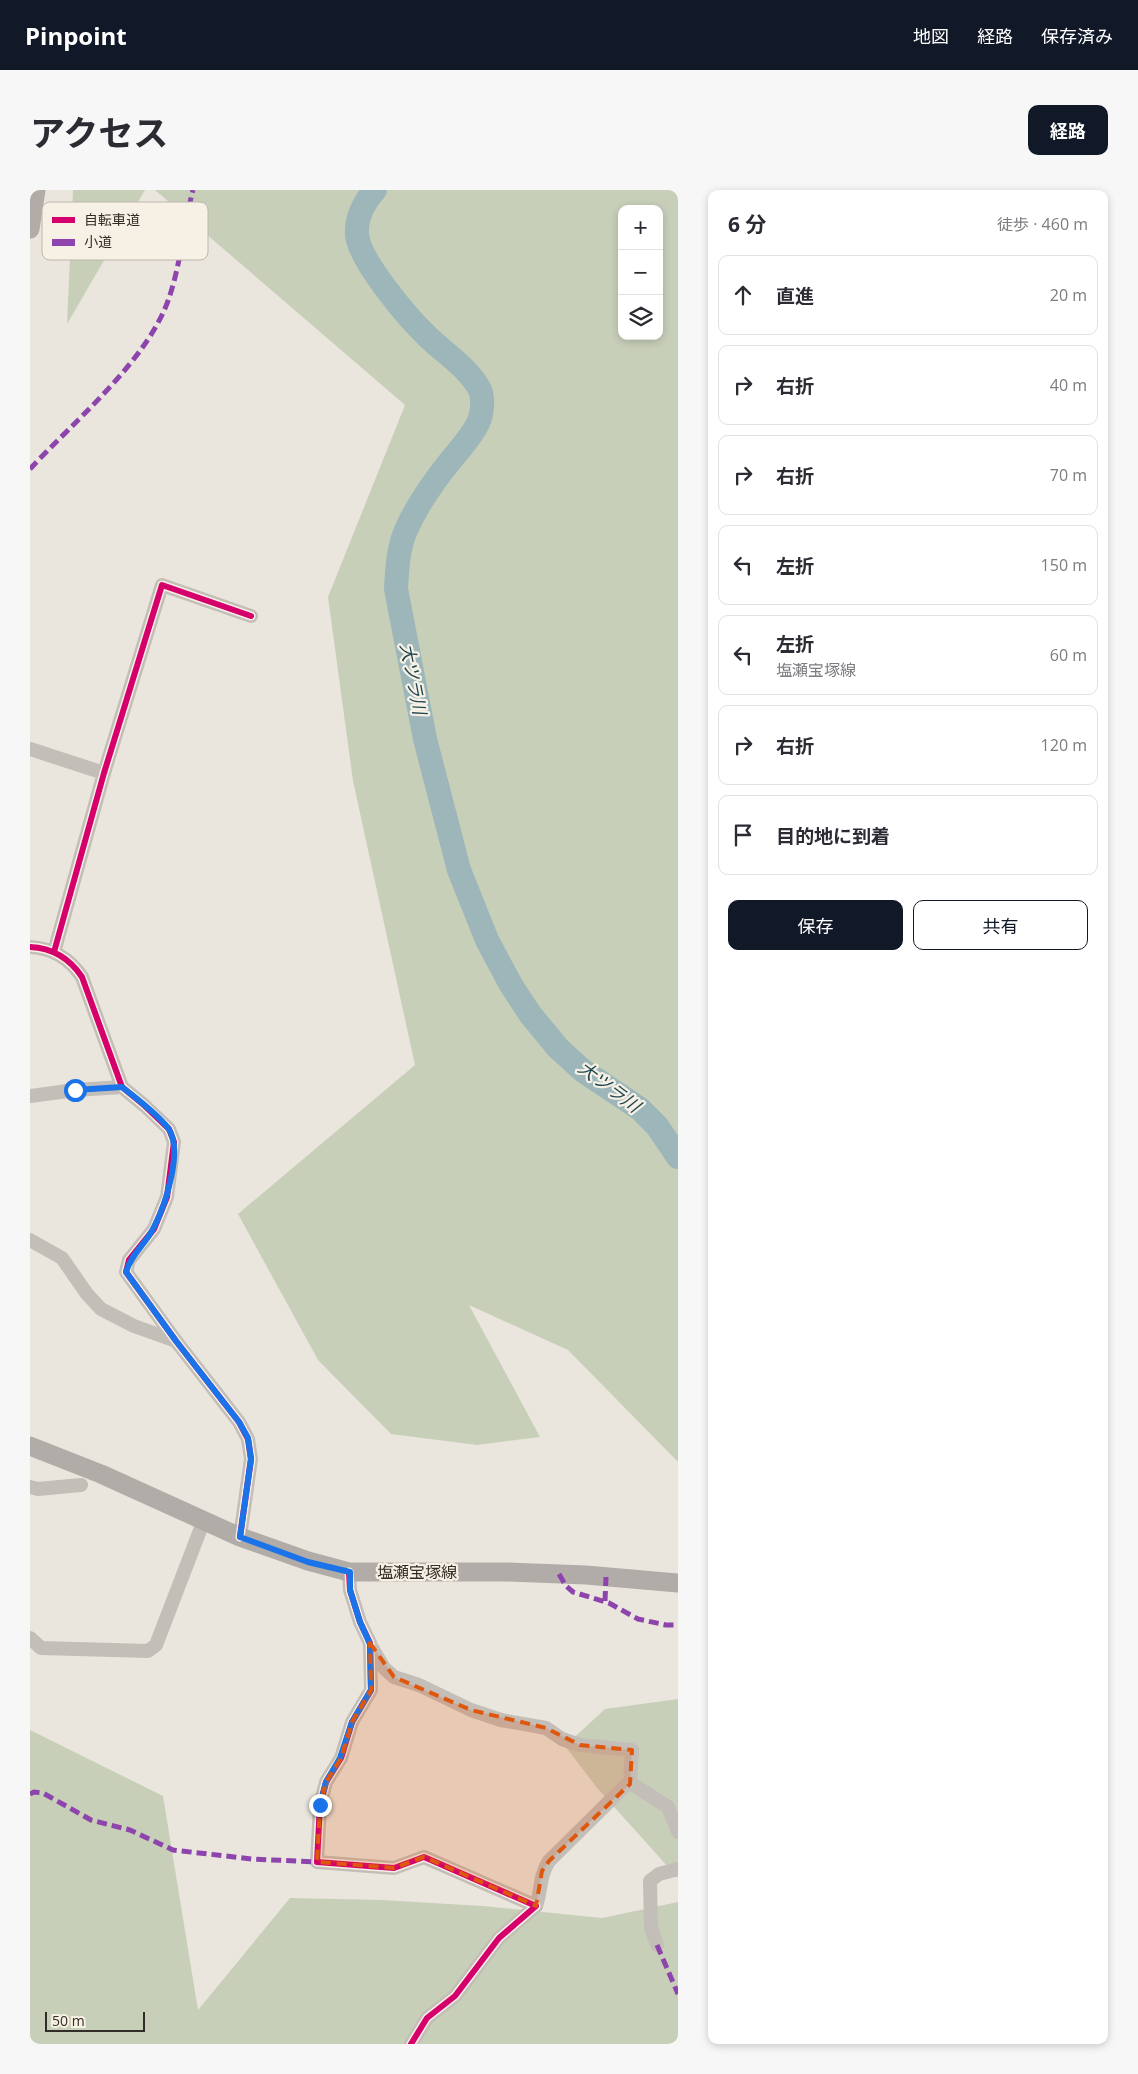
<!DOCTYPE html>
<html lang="ja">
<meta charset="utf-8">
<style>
body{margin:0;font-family:"Open Sans","Noto Sans JP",sans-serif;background:#f7f7f7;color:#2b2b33}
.controls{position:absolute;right:15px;top:15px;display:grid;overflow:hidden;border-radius:10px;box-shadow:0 2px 8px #0003}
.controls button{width:45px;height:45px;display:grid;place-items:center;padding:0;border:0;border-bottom:1px solid #e1e1e2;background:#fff;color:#2b2b33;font:25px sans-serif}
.scale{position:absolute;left:15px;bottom:12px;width:100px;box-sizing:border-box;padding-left:5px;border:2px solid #322c26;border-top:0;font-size:14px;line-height:18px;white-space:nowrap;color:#322c26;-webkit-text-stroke:4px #f7f1e5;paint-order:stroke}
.stop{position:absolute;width:15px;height:15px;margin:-11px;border:4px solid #1a73e8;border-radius:50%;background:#fff}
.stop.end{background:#1a73e8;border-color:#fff;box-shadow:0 1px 5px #0008}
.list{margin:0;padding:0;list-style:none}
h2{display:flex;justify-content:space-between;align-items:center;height:65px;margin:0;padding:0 20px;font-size:21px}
h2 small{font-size:16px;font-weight:400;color:#7c7c81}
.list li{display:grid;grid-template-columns:32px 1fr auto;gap:15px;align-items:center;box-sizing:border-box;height:80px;margin:0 10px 10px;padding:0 10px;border:1px solid #e1e1e2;border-radius:10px}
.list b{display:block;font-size:19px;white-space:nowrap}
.list p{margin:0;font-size:16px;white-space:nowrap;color:#7c7c81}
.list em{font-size:16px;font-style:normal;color:#7c7c81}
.actions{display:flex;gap:10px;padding:15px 20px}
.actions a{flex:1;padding:11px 0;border:1px solid #111827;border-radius:10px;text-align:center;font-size:18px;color:#111827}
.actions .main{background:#111827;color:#fff}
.icon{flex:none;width:28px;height:28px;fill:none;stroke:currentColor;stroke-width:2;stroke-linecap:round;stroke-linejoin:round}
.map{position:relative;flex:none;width:648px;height:1854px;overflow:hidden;border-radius:10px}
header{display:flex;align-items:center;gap:30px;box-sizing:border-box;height:70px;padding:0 25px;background:#111827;color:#fff}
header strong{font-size:24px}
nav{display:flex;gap:28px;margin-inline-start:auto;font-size:18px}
.intro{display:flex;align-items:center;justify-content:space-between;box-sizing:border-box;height:120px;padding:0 30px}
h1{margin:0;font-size:35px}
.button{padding:12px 22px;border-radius:10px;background:#111827;color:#fff;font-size:18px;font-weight:700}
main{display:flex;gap:30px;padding:0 30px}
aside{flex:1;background:#fff;border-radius:10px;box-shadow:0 2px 8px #0003}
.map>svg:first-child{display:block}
.green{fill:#c8cfb9;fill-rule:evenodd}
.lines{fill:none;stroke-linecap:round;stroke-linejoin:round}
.river{stroke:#9cb6ba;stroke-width:24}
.minor{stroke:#c3beb7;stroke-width:14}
.major{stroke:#b1aca7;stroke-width:19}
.quiet{stroke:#8e44ad;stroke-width:5;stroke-dasharray:10 5;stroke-linecap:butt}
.cycleway-casing{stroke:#f7f1e5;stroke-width:9}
.cycleway{stroke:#d6006c;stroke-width:6}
.route{stroke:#1a73e8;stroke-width:6}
.marked{fill:#df570d;fill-opacity:0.2;stroke:#df570d;stroke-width:4;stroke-dasharray:10 6;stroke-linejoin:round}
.labels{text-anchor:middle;stroke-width:4.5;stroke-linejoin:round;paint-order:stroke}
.street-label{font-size:16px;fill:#322c26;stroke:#f7f1e5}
.water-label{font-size:18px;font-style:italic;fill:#1f4651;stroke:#f7f1e5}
.key{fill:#f7f1e5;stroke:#bcb6ac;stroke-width:1}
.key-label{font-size:14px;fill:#322c26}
</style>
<header>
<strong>Pinpoint</strong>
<nav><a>地図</a><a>経路</a><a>保存済み</a></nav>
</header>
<div class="intro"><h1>アクセス</h1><a class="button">経路</a></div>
<main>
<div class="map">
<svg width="648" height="1854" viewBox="0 0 648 1854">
<rect width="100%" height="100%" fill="#eae6de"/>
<g class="green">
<polygon points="43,0 115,0 37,134"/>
<path d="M 125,0 L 648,0 L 648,1272 L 538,1160 L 439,1115 L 510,1247 L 447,1255 L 361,1244 L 288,1170 L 208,1024 L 385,875 L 323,591 L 298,407 L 375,215 ZM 592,19 L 629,19 L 629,146 L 592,146 Z"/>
<polygon points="648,1509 648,1688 568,1599 535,1556 575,1519"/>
<polygon points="0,1540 133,1606 168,1820 260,1708 352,1710 453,1716 572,1728 648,1712 648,1854 0,1854"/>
</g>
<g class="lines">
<path class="river" d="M 345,0 C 334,12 326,28 327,44 C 328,69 378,128 397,146 C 414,163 439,178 450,200 C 454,209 452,225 448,233 C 442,246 430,259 421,270 C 404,291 387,315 376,340 C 368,358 367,380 366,399 L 395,549 L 429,680 L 457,750 L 481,795 L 500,824 L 528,858 L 552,880 L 610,919 L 627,936 L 648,967"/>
<g class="minor">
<polyline points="0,559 74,583"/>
<path d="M 0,757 C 22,758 40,769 52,787 L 92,897 L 115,916 L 139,939 L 144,952 L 137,1007 L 124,1039 L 99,1070 L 96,1082 L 146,1151 L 209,1232 L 218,1249 L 221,1269 L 210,1347"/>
<polyline points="24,762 74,583 132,395 221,426"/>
<polyline points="0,906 45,900 92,897"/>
<polyline points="0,1050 32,1068 57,1104 71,1119 104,1136 146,1151"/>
<polyline points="0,1297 8,1299 51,1295"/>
<polyline points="319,1382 320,1400 330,1432 340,1453 341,1500 322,1532 311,1568 296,1592 290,1615 287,1672 364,1678 394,1667 506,1716 469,1748 425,1806 397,1828 381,1854"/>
<polyline points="0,1448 11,1458 118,1461 126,1455 174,1330"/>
<polyline points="341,1456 354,1478 364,1487 389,1495 441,1520 471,1530 516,1538 532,1549 550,1555 602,1560 600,1594"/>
<path d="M 506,1716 C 512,1699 509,1686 519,1671 L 597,1594 L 602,1594 L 638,1617 L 648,1642"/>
<polyline points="627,1755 621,1737 620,1691 629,1684 648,1679"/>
</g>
<g class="major">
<polyline points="0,39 6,0"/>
<polyline points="0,1256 71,1284 210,1347 278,1371 319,1382 476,1382 556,1385 648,1393"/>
</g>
<g class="quiet">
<path d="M 0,279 C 45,230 120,169 140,105 C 151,71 154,34 163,0"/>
<polyline points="529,1384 536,1396 543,1402 579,1413 608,1429 636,1435 648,1435"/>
<polyline points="575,1411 576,1387"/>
<polyline points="0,1604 4,1602 13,1603 61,1630 100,1640 143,1660 222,1669 287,1672"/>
<polyline points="627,1755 648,1804"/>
</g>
<g class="cycleway-casing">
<g id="cycleway">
<path d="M 0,757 C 22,758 40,769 52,787 L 92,897 L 115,916 L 139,939 L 144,952 L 137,1007 L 124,1039 L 99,1070 L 96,1082 L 146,1151 L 209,1232 L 218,1249 L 221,1269 L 210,1347"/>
<polyline points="24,762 74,583 132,395 221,426"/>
<polyline points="319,1382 320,1400 330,1432 340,1453 341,1500 322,1532 311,1568 296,1592 290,1615 287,1672 364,1678 394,1667 506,1716 469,1748 425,1806 397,1828 381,1854"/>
</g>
</g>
<use href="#cycleway" class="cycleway"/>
</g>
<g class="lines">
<path class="route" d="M 45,900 L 92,897 C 108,910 125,922 138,938 C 154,959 135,1016 124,1037 C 116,1054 101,1064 96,1082 L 146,1151 L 209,1232 L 218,1248 L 221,1269 L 210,1347 L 278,1372 L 320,1382 L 320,1400 L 330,1432 L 340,1454 L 341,1500 L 322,1532 L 310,1568 L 296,1592 L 290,1615"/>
</g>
<path class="marked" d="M 340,1453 L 364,1487 L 441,1520 L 516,1538 L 550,1555 L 602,1560 L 600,1594 L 519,1671 L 512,1681 L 506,1716 L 394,1667 L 364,1678 L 287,1672 L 290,1615 L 296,1592 L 311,1568 L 322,1532 L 341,1500 Z"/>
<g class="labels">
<g class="street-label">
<text x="387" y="1388">塩瀬宝塚線</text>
</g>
<g class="water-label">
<text transform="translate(383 489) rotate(79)" y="6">大ツラ川</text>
<text transform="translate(579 897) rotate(37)" y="6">大ツラ川</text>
</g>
</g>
<rect x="12" y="12" width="166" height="58" rx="8" class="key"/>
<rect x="22" y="27" width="23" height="6" fill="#d6006c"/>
<rect x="22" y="49" width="23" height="7" fill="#8e44ad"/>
<g class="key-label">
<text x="54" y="35">自転車道</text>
<text x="54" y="57">小道</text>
</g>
</svg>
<div class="controls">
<button>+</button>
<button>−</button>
<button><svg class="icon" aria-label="layers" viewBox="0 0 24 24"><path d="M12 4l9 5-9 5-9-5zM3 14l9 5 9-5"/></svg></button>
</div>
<div class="scale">50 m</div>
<div class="stop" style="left:45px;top:900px"></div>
<div class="stop end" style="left:290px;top:1615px"></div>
</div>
<aside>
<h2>6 分<small>徒歩 · 460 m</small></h2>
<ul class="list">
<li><svg class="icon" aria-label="ahead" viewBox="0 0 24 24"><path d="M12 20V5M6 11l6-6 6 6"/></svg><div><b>直進</b></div><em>20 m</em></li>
<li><svg class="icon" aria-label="right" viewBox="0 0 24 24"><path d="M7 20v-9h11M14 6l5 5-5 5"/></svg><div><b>右折</b></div><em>40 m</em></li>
<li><svg class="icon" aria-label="right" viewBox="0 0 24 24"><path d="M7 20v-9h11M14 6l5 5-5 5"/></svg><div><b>右折</b></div><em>70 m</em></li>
<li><svg class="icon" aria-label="left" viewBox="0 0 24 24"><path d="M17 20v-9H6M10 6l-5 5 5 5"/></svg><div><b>左折</b></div><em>150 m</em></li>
<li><svg class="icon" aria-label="left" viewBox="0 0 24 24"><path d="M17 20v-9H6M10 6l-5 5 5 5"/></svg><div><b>左折</b><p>塩瀬宝塚線</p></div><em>60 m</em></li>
<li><svg class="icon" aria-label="right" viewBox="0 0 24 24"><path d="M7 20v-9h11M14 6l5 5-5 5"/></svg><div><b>右折</b></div><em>120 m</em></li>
<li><svg class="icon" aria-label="arrive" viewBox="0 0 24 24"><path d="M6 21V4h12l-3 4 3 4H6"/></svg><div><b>目的地に到着</b></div></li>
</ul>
<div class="actions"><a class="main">保存</a><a>共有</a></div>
</aside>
</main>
